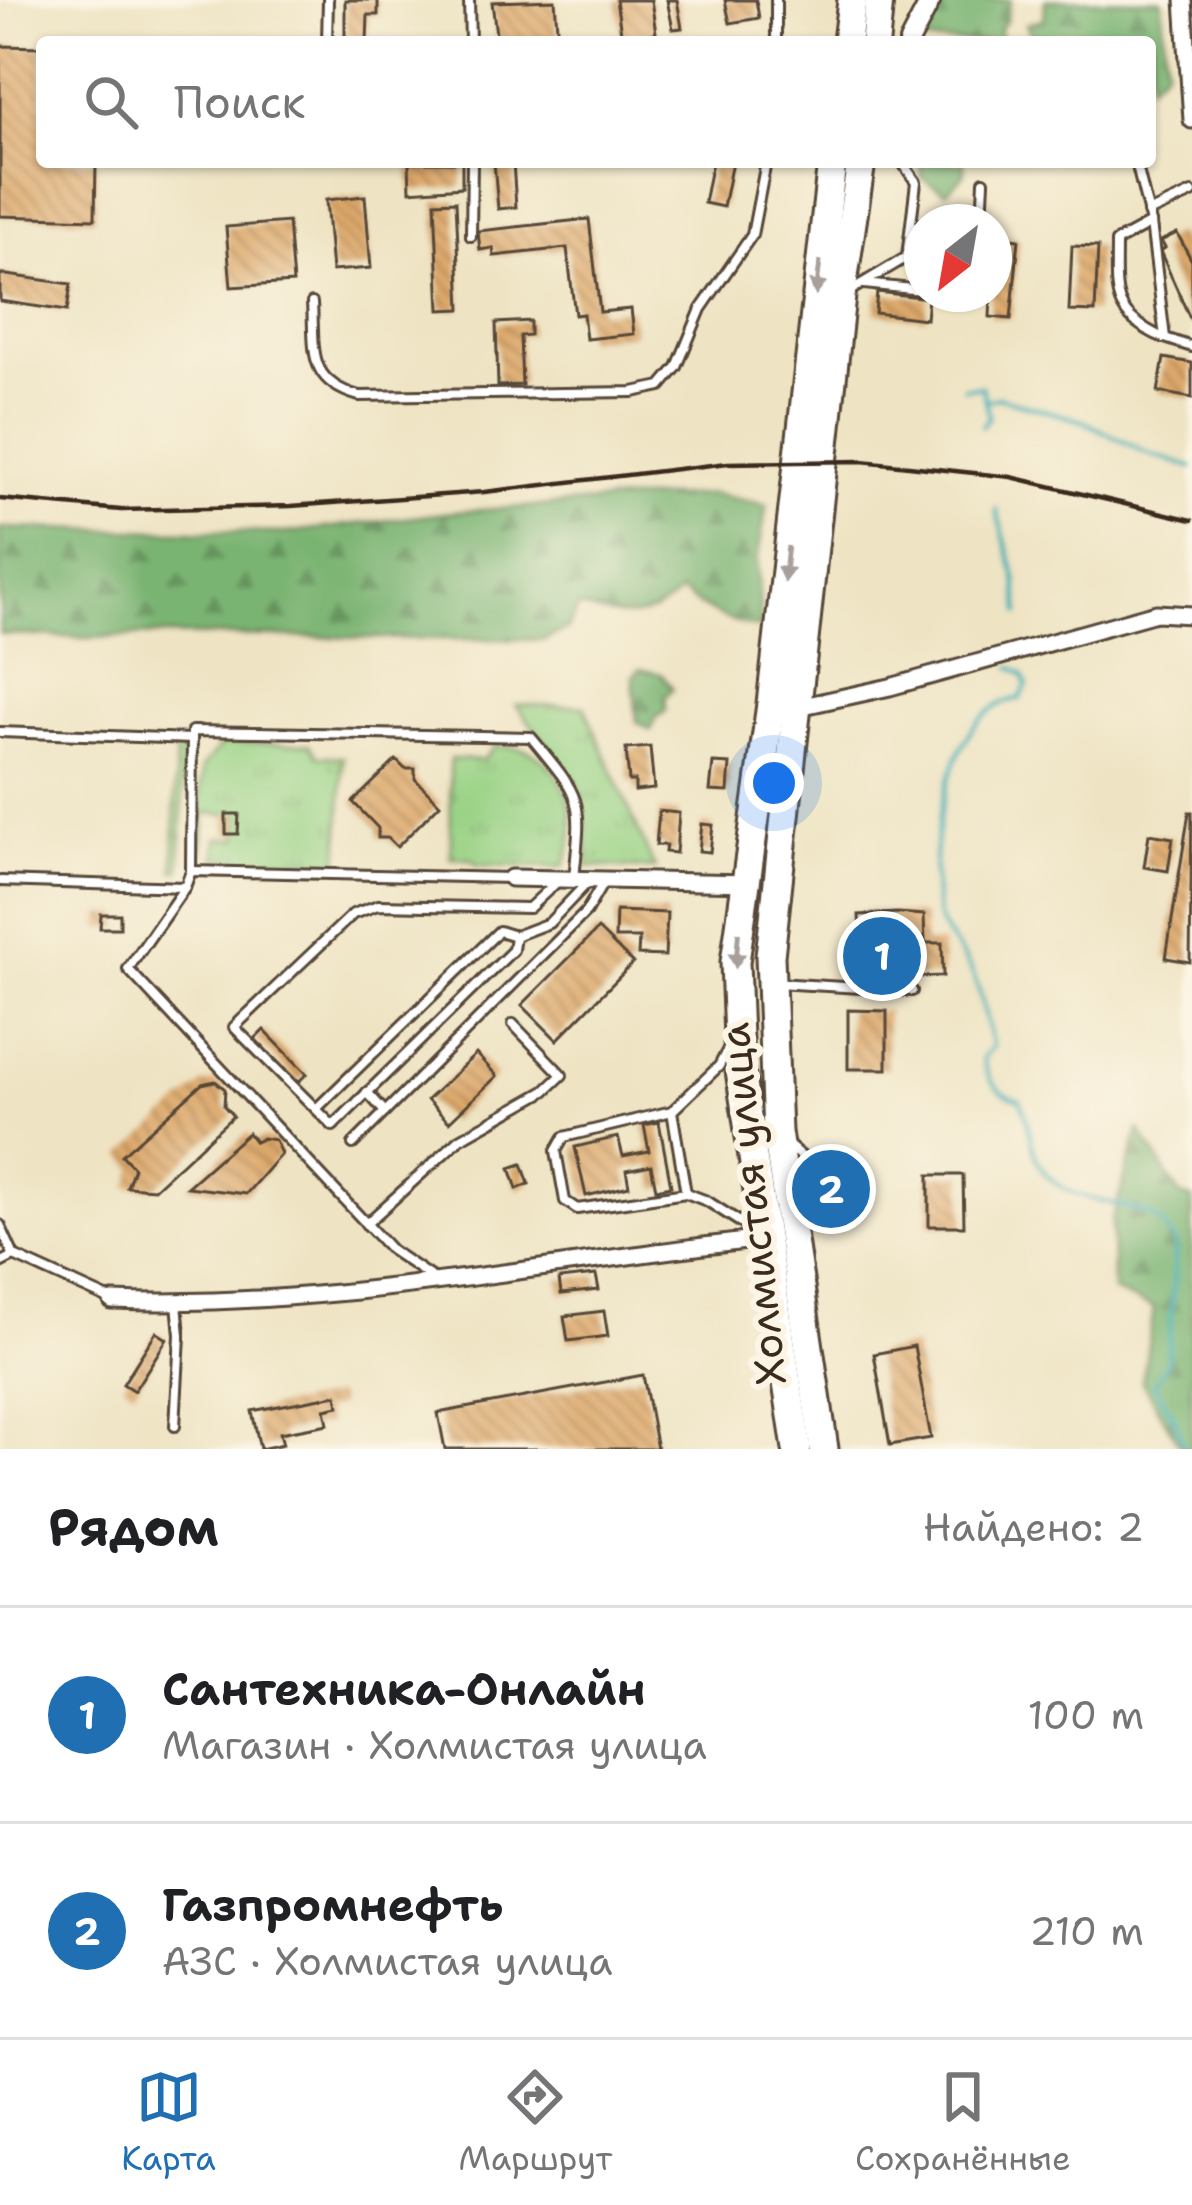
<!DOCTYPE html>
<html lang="ru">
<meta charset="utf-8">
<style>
body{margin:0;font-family:"Shantell Sans",sans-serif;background:#f2f2f2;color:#202124}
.compass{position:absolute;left:904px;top:204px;width:108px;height:108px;border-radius:50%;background:#fff;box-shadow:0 3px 9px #0004;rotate:211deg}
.you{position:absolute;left:774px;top:783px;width:42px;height:42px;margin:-30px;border:9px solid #fff;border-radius:50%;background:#1a73e8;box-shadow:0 0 0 18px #1a73e833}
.badge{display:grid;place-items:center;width:78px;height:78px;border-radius:50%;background:#1f6fb2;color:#fff;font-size:39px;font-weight:700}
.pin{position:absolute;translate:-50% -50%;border:6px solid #fff;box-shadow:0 3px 12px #0006}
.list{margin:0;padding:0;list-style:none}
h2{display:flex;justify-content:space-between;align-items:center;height:156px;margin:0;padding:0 48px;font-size:51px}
h2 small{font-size:39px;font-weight:400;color:#757577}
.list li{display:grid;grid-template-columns:78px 1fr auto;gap:36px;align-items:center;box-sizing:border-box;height:216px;padding:0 48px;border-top:3px solid #e0e0e0}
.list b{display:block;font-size:45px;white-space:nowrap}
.list p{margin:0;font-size:39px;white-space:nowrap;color:#757577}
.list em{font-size:39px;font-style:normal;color:#757577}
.icon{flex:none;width:66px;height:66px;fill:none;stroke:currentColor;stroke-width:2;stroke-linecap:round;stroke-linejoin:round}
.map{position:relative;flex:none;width:1192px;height:1449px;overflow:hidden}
.search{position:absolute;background:#fff;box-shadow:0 3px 9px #0004;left:36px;right:36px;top:36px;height:132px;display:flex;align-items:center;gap:30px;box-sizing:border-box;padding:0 42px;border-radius:12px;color:#757577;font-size:45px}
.sheet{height:588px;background:#fff}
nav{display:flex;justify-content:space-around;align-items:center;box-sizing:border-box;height:168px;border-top:3px solid #e0e0e0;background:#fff;font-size:33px;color:#757577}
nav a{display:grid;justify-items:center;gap:6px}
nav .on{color:#1f6fb2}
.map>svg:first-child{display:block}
.grass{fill:url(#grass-tufts);stroke:#6a7e52;stroke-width:3}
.forest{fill:url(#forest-firs);stroke:#5a6f48;stroke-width:3}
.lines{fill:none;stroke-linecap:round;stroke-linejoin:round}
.stream{stroke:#3daeb5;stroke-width:4.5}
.building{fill:url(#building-back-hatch)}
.service-casing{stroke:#564637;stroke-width:14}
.minor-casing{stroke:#564637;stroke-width:21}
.tertiary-casing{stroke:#564637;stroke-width:24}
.trunk-casing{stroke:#564637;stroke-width:33}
.service{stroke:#fff;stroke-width:8}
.minor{stroke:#fff;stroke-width:15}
.tertiary{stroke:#fff;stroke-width:18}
.trunk{stroke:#fff;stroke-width:27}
.rail{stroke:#3b2a1e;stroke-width:4.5}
.oneway{fill:#a79f9a}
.labels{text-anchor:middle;stroke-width:12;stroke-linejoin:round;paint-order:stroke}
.street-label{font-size:42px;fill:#3b2a1e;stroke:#fcf5e5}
</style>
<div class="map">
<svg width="1192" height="1449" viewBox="0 0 1192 1449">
<defs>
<pattern id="grass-tufts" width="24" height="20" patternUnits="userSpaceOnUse" patternTransform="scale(3)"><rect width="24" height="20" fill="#99d285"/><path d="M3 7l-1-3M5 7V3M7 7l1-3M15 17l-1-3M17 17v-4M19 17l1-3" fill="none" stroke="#85b472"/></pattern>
<pattern id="forest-firs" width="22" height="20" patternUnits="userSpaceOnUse" patternTransform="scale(3)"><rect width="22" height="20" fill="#7ab472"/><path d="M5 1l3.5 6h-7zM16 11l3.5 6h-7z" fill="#65935d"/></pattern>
<pattern id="building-back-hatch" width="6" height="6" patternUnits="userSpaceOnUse" patternTransform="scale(3)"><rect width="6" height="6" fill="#dda86b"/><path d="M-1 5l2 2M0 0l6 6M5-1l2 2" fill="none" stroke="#b48957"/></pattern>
</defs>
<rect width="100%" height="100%" fill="#fcf5e5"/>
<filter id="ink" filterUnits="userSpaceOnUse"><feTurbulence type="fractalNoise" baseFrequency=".00833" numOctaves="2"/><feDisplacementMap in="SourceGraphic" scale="24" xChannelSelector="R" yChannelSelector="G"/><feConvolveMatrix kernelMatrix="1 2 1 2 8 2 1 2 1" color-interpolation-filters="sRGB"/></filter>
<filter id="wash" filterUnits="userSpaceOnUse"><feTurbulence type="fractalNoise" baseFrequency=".004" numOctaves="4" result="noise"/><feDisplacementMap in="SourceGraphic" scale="48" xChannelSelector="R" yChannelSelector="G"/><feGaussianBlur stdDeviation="2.7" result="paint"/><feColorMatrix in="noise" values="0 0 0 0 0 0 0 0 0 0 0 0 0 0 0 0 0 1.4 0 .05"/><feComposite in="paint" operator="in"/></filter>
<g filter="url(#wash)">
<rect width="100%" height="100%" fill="#eee3c2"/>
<g class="grass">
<polygon points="516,705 584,706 655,869 587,866 584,807 578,784"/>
<polygon points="176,742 183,745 184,753 180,870 174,870"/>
<polygon points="223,743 309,744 318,756 343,757 339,863 216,859 217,838 238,839 239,815 205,813 202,861 198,860 202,767"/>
<path d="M 495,746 C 507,747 523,747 533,753 C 571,775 582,829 563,867 L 477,865 L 472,859 L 451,858 L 450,759 L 483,760 Z"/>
</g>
<g class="forest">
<polygon points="934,0 1011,0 1006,21 999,30 1003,42 924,42 922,24"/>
<polygon points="1045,0 1162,0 1166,68 1150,84 1150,42 1042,42 1031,35 1026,24 1044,20"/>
<polygon points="920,162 964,162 964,175 946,192 922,178"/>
<path d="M 712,494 L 767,505 L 757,560 L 761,628 C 728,622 707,612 681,592 C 645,625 623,619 579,607 L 567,629 L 544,640 L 152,635 L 83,638 L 0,634 L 0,528 L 285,533 L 454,512 Z"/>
<polygon points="640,669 661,674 673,689 665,697 666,711 656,718 651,730 637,722 633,676"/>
<polygon points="1139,1129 1181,1196 1192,1199 1192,1449 1182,1449 1142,1382 1154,1308 1113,1291 1112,1221"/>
</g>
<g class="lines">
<g class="stream">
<polyline points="964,388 982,387 989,417 982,426"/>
<polyline points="988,400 998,397 1083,421 1149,454 1192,467"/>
<polyline points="996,509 1016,578 1020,613"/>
<path d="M 1011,667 L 1023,674 L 1027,685 L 1020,699 C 945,706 927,855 937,913 C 941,932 961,951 970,968 C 982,991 986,1022 993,1047 L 983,1057 C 986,1080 998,1094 1020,1100 C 1032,1125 1029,1160 1051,1179 C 1078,1203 1119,1201 1150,1215 C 1161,1219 1169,1234 1176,1243 L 1168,1360 L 1154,1385 L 1174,1417 L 1184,1449"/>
</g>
</g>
<g id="blocks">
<g class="building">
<polygon points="345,0 378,0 378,15 368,15 367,42 345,42"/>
<polygon points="555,0 558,42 497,42 492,2"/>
<polygon points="616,0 651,0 656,33 622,39"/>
<polygon points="667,0 677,0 682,28 673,29"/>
<polygon points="725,0 756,0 759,18 730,23"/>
<polygon points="0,46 42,47 42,162 96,162 95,219 0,216"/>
<polygon points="409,162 462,162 462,187 410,191"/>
<polygon points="494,162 513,162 516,207 498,209"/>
<polygon points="712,162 732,162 723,207 704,203"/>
<polygon points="365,196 371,268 332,271 326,200"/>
<polygon points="456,201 461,309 440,310 435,202"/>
<polygon points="589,219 600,312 631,309 634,334 586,339 583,314 575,315 567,248 494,256 493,248 480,250 478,231"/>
<polygon points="288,222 293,283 231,287 226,227"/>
<polygon points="1177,233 1192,261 1192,323 1160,251 1165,248 1161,241"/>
<polygon points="994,236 1019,239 1011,319 990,317"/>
<polygon points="1072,246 1098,247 1095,312 1069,311"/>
<polygon points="0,274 71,284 67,311 0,301"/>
<polygon points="877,292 928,298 926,319 875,313"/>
<polygon points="530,321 530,335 520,336 522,385 498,386 496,323"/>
<polygon points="1164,358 1192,363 1192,398 1158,392"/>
<polygon points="650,747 654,789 635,791 635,781 629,781 626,749"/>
<polygon points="396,760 405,769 415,769 415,779 440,804 397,847 388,838 378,838 378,828 353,802"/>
<polygon points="713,763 730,764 728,792 710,791"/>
<polygon points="659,811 679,813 676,853 665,852 666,845 656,845"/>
<polygon points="1189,812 1192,812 1190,962 1166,958"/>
<polygon points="226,814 239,814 238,834 226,834"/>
<polygon points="702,824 713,825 710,852 699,851"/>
<polygon points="1149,834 1173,838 1168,871 1144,867"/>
<polygon points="616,911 667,913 665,956 638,955 639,938 615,938"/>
<polygon points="897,913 924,915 925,943 942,943 943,976 894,978 895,971 862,973 859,915"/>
<polygon points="101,914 120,914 120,928 100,928"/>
<polygon points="598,929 633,963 557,1040 522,1005"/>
<polygon points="848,1010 887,1011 887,1069 848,1069"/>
<polygon points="264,1030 307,1074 298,1082 255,1039"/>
<polygon points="476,1054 497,1076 449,1122 427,1100"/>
<polygon points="215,1081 225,1089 224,1106 233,1116 154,1189 127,1187 134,1168 122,1155 202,1084"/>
<polygon points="659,1122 671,1186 656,1189 651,1165 626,1170 629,1186 586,1196 575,1147 618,1137 623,1156 649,1151 644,1125"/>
<polygon points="248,1133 255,1142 263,1138 275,1140 281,1154 246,1194 187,1187"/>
<polygon points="522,1164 529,1184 517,1189 510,1168"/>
<polygon points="852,1164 855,1187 829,1189 830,1192 816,1195 813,1174 840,1173 839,1166"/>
<polygon points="929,1175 963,1175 964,1226 929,1226"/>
<polygon points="596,1275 599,1290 561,1294 559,1279"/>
<polygon points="604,1311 608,1336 568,1341 564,1316"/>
<polygon points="156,1332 167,1339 134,1391 123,1384"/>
<polygon points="914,1346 931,1438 890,1445 874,1354"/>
<polygon points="643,1375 657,1449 445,1449 438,1413"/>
<polygon points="337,1395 339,1406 325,1409 328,1424 280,1433 283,1444 260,1449 252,1411"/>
</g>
</g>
</g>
<g filter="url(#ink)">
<use href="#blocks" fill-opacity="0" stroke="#564637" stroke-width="3"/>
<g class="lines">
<g class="service-casing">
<g id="service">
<polyline points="469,0 470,42"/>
<polyline points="327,42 328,0"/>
<polyline points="776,42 776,0"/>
<polyline points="1136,162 1151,223 1165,338 1192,347"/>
<polyline points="1148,213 1192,193"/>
<polyline points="982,222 984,181"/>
<path d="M 1151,223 L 1116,242 C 1116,295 1110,313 1163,338"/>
<polyline points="471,236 472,162"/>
<polyline points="864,284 922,290"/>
<polyline points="848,292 907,257 916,182 902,162"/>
<polyline points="959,294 970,294"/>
<path d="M 312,303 C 315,350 306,381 359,396 L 633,392 L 661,386 L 677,367 L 701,309 L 752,235 L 766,162"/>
<polyline points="0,732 192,739"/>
<polyline points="191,871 511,878"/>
<polyline points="559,880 529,908 378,905 353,914 234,1027 333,1126 513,950 515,936 549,923 587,883"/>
<polyline points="0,881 184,887"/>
<polyline points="776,983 912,991"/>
<polyline points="729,1047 719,1066 672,1111 686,1193 707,1201 754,1231"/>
<polyline points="367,1092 385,1112"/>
<polyline points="316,1109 499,931 515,936"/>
<polyline points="672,1111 564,1137 556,1151 565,1201 577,1209 686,1193"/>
<polyline points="353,1144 586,912 604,881"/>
<polyline points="788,1145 812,1165 817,1195 802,1229"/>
<polyline points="366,1224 460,1139 545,1091 562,1075 513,1024"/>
<polyline points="0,1225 14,1256"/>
<polyline points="0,1263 14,1256 111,1300"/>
<path d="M 434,1279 L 391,1250 L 128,969 L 185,887 L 191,871 L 192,731 L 531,737 C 584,801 582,797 574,879"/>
<polyline points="175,1426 180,1335 177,1303"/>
</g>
</g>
<g class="minor-casing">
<g id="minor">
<polyline points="1184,0 1192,120"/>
<polyline points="794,708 890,687 1156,613 1192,615"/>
<polyline points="511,878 749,883"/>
<path d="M 112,1301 C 330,1309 548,1262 764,1239"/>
</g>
</g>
<g class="tertiary-casing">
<polyline id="tertiary" points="909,42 931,0"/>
</g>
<g class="trunk-casing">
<g id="trunk">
<polyline points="847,42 852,0"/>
<polyline points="875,42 879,0"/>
<polyline points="797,1449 739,1064 735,962 771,704 832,162"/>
<polyline points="824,1449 777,1132 770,956 841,296 861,162"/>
</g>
</g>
<use href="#service" class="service"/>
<use href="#minor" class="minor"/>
<use href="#tertiary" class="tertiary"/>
<use href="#trunk" class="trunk"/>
<polyline class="rail" points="0,499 121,510 291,506 484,492 728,463 862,461 1011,477 1192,520"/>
</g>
<defs><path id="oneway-solid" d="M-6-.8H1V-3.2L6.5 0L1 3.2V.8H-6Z" transform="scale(3)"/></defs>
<g class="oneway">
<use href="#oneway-solid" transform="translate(818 278) rotate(97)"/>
<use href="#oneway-solid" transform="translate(786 564) rotate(96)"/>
<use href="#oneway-solid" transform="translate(737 950) rotate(95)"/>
</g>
</g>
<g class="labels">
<g class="street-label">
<text transform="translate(752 1204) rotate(-96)" y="15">Холмистая улица</text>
</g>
</g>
</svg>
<svg class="compass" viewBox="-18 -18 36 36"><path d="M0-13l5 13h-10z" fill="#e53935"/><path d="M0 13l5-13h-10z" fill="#757577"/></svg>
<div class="you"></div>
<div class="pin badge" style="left:882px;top:956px">1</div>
<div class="pin badge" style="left:831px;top:1189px">2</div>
<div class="search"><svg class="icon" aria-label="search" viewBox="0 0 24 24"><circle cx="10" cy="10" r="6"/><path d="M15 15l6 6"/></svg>Поиск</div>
</div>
<section class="sheet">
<h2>Рядом<small>Найдено: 2</small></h2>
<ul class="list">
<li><span class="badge">1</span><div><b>Сантехника-Онлайн</b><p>Магазин · Холмистая улица</p></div><em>100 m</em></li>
<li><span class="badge">2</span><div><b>Газпромнефть</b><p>АЗС · Холмистая улица</p></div><em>210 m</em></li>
</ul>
</section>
<nav>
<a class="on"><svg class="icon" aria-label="map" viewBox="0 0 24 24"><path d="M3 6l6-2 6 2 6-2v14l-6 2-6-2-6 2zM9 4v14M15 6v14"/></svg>Карта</a>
<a><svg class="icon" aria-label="directions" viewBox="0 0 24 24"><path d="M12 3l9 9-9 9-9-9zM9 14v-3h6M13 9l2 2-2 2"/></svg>Маршрут</a>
<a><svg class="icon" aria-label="saved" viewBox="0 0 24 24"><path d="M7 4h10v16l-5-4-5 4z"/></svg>Сохранённые</a>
</nav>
